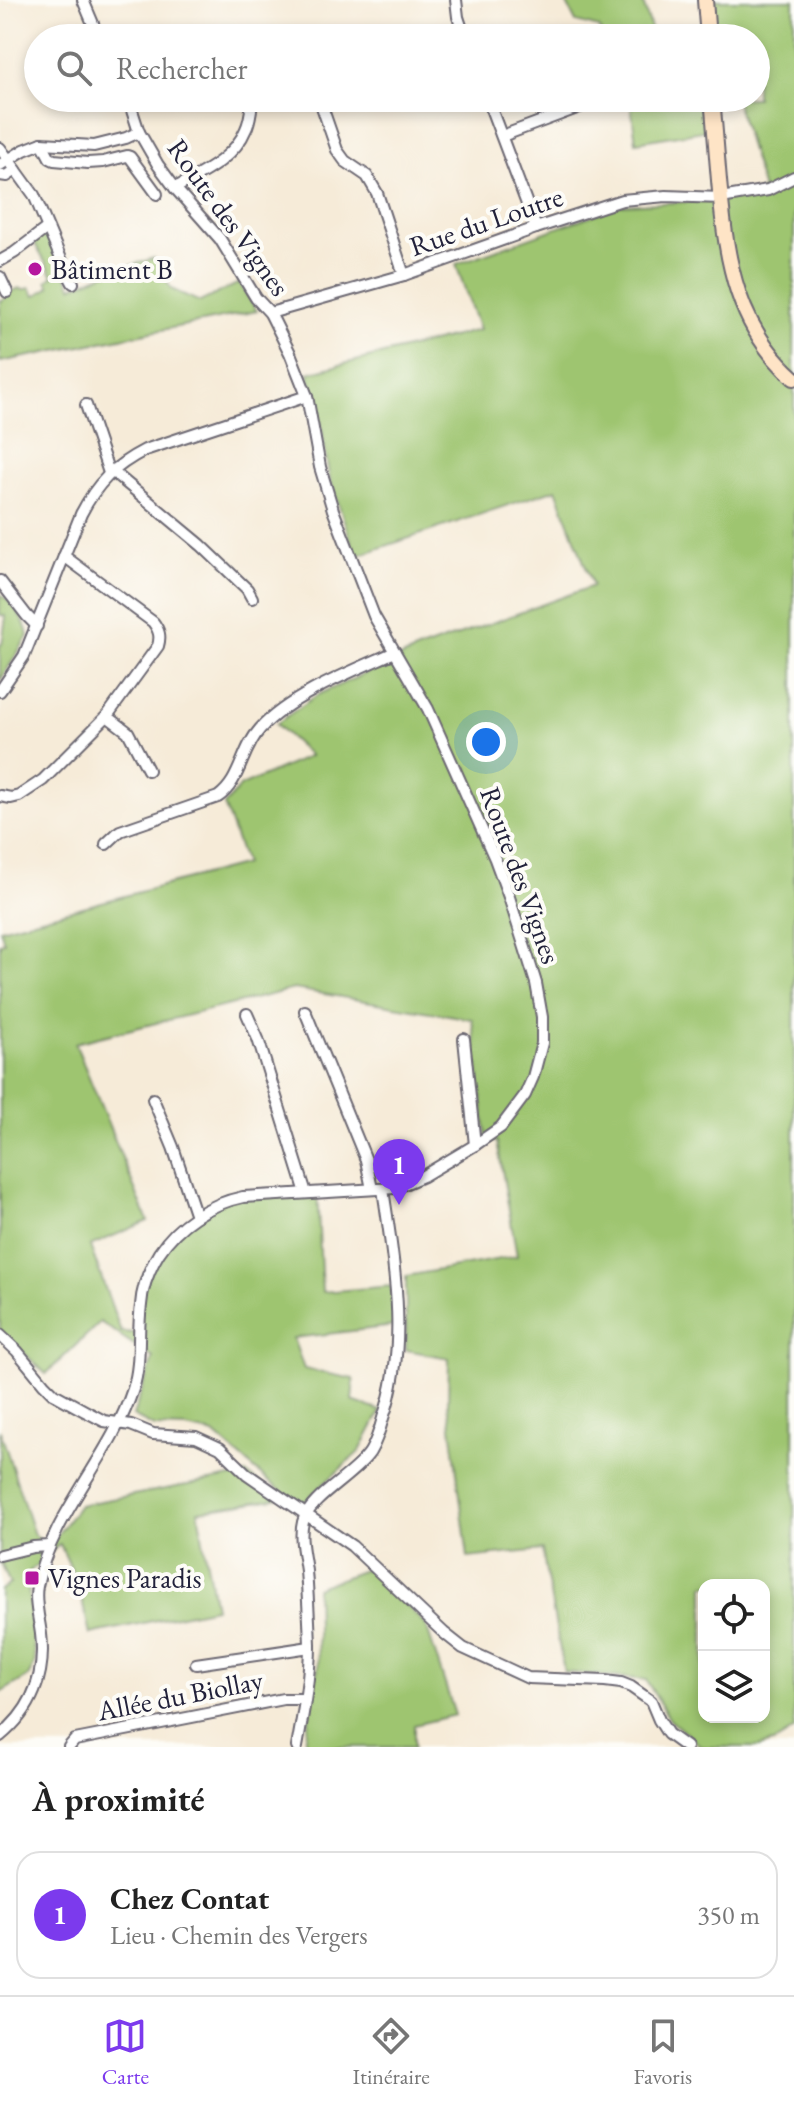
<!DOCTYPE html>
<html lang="fr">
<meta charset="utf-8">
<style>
body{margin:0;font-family:"EB Garamond",serif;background:#f6f6f6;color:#222}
.controls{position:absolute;right:24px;bottom:24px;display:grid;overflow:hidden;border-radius:16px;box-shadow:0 4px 12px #0003}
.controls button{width:72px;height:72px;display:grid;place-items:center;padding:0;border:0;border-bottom:2px solid #e0e0e0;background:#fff;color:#222;font:40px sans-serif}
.you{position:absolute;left:486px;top:742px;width:28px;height:28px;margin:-20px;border:6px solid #fff;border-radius:50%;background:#1a73e8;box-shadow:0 0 0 12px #1a73e833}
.badge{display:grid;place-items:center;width:52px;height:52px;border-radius:50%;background:#7c3aed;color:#fff;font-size:26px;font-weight:700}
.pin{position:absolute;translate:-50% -66px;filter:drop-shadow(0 2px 4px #0008)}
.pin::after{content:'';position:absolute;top:42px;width:28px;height:24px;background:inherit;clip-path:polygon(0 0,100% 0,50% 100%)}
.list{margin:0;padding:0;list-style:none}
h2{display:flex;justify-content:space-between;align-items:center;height:104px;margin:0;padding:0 32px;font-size:34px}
h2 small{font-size:26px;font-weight:400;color:#767676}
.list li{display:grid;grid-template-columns:52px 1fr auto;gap:24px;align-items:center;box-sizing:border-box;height:128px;margin:0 16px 16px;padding:0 16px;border:2px solid #e0e0e0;border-radius:24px}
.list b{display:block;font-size:30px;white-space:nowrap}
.list p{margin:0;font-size:26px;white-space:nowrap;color:#767676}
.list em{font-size:26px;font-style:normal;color:#767676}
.icon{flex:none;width:44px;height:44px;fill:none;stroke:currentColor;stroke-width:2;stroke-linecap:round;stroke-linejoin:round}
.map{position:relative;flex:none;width:794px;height:1747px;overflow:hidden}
.search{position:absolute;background:#fff;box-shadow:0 4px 12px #0003;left:24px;right:24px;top:24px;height:88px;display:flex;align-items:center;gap:20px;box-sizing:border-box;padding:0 28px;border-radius:44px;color:#767676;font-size:30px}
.sheet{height:248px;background:#fff}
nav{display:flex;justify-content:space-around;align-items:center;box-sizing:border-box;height:112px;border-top:2px solid #e0e0e0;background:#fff;font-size:22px;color:#767676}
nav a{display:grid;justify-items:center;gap:4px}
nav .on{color:#7c3aed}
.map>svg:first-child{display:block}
.green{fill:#9ec570;stroke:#607456;stroke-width:2;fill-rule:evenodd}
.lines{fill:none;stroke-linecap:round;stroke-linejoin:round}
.minor-casing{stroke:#6c6872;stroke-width:14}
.secondary-casing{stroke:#6c6872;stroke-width:18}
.minor{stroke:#fff;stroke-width:10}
.secondary{stroke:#fee4c6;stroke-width:14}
.poi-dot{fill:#b5179e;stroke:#fdfcf7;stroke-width:3}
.labels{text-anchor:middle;stroke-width:8;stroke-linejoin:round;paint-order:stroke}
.street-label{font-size:28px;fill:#22223b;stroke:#fdfcf7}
.poi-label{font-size:28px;fill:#22223b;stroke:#fdfcf7;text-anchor:start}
</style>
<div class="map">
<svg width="794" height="1747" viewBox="0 0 794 1747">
<rect width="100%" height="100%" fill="#fdfcf7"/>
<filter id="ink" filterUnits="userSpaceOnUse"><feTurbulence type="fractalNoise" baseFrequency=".0125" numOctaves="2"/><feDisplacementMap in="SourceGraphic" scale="16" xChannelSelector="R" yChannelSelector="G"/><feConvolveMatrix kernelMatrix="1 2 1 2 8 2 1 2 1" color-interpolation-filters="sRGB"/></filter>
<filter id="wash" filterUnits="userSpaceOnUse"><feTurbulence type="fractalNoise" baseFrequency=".006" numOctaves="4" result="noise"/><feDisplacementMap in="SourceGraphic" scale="32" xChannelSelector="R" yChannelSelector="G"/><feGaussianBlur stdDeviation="1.8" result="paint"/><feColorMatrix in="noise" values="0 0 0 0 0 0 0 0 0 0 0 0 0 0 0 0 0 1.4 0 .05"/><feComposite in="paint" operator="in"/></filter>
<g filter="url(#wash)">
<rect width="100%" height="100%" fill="#f6ebd8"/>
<g class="green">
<polygon points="565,0 642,0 654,38 604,38 599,28 576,22"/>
<path d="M 712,0 L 794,0 L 794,1730 L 773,1743 L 758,1747 L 702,1747 L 670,1720 L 646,1680 L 564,1672 L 542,1550 L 468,1558 L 448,1403 L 449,1358 L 406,1350 L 406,1276 L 517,1256 L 497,1141 L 487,1142 L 472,1019 L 294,989 L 75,1043 L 148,1221 L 90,1246 L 121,1332 L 136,1333 L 146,1271 L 201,1208 L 232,1194 L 266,1191 L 317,1189 L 322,1292 L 391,1286 L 394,1326 L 293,1338 L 304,1369 L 354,1379 L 352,1401 L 381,1411 L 360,1451 L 303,1503 L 287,1495 L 267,1480 L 214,1434 L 186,1428 L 154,1427 L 133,1416 L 153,1358 L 100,1322 L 46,1374 L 0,1330 L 0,943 L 4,942 L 0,929 L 245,864 L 224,805 L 241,786 L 310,756 L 276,724 L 317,695 L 420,649 L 593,586 L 556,489 L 356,556 L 329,476 L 321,423 L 308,373 L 479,330 L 456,264 L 621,205 L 705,201 L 763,190 L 735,98 L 756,98 L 756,38 L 716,38 ZM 704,1585 L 764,1585 L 764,1717 L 704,1717 Z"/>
<polygon points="630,98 707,98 709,130 636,142"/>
<polygon points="44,235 47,236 72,287 104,274 154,258 171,289 200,302 239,283 257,311 0,362 0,300 2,301 12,291 20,288 22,290 30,288 35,296 50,287 47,281 53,276 36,246 35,241"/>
<path d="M 0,594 C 12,602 26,621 28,636 L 0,681 L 0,645 L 2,644 L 6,616 L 0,615 Z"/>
<polygon points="0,1430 34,1535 49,1546 79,1505 247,1474 281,1498 198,1511 215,1608 90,1634 79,1587 60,1544 29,1572 28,1585 35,1663 29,1676 0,1693 0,1590 10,1584 0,1561"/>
<polygon points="369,1568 426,1625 455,1715 414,1725 414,1747 304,1747 318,1667 316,1588"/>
</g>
</g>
<g filter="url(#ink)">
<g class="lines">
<g class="minor-casing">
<g id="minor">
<polyline points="83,0 99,38"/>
<polyline points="456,0 458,17 465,38"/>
<polyline points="383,31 387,38"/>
<polyline points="319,98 337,150 345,161 367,176 377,193 404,275"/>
<polyline points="487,98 536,228"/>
<polyline points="502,136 604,98"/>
<polyline points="42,143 50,158 54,160 88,163 103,162 127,156 130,157 157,194"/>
<polyline points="0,148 34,195 64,266 73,283"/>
<polyline points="0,165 24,150 42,143 94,146 126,138 139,132"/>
<polyline points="0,175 7,176 16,170"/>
<path d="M 175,188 C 202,173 234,159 246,129 C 251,119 250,108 254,98"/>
<polyline points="0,261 14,253 47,228"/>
<polyline points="0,277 7,292"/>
<polyline points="270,313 404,275 536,228 622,200 666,196 721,198 768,190 794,177"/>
<polyline points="86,405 109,473"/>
<polyline points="112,471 201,545 247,589 252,598"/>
<polyline points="0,581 27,616 37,626"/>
<path d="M 0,691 L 24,656 L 81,514 C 97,483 114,466 145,450 L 307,396"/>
<polyline points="107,716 128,732 148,770"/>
<path d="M 0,796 L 11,798 L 19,796 L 43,780 L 107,716 L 158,646 C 161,636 159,630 153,622 L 64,556"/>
<path d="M 106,844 L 120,831 L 218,797 C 241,781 241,750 260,729 C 291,695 353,671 395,652"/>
<polyline points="305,1011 366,1160 372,1189"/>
<polyline points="247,1014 258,1039 306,1193"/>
<polyline points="464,1039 475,1145"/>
<polyline points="153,1099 173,1147 196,1216"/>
<polyline points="0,1335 17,1351 44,1384 54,1394 83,1410 104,1421 131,1425 153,1434 196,1437 220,1448 247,1474 352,1546 444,1633 463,1648 528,1678 605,1681 621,1683 631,1687 651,1701 659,1720 668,1734 686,1747"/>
<polyline points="0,1555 33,1547 49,1546"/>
<polyline points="196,1664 310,1647"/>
<path d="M 0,1736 C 32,1710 46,1675 41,1634 C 39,1618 34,1601 37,1586 C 52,1513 110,1459 133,1389 C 142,1361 137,1333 141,1305 C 142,1287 150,1268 159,1253 C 178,1224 209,1204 243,1197 L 395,1188 L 423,1176 L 475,1145 L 501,1127 L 525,1095 L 533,1077 L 542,1043 L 542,1017 L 536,983 L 509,897 L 495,859 L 428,709 L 374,616 L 333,510 L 320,467 L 307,396 L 290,353 L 270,313 L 256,298 L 220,239 L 175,188 L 158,165 L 139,132 L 128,98"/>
<polyline points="69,1747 75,1740 283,1699 304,1699"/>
<path d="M 297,1747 C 303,1714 310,1678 310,1644 C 309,1620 308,1595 306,1571 C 304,1555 299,1538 303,1522 C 309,1498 355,1475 370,1452 C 376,1442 380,1429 383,1418 C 409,1344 394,1264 383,1189"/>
</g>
</g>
<g class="secondary-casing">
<g id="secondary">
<polyline points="705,0 708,38"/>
<path d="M 712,98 C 715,129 717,160 720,191 C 727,263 737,327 794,378"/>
</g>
</g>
<use href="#minor" class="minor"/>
<use href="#secondary" class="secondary"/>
</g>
</g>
<g class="poi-dot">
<circle cx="35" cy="269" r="8"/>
<rect x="24" y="1570" width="16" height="16" rx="4"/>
</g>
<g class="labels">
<g class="street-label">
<text transform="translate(229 217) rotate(54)" y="10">Route des Vignes</text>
<text transform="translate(486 221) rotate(-19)" y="10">Rue du Loutre</text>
<text transform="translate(521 875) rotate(70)" y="10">Route des Vignes</text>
<text transform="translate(180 1695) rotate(-11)" y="10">Allée du Biollay</text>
</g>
<g class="poi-label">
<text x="51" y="279">Bâtiment B</text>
<text x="48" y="1588">Vignes Paradis</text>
</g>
</g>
</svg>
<div class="controls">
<button><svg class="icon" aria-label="locate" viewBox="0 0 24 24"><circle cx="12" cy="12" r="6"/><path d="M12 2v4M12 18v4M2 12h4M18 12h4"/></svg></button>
<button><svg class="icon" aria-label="layers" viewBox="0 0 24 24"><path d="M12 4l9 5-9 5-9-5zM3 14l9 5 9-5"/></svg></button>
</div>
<div class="you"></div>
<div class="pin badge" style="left:399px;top:1205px">1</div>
<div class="search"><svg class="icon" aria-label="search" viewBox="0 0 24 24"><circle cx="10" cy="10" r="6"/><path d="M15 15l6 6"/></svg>Rechercher</div>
</div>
<section class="sheet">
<h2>À proximité<small></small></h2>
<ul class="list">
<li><span class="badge">1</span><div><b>Chez Contat</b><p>Lieu · Chemin des Vergers</p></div><em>350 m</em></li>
</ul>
</section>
<nav>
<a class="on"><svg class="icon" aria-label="map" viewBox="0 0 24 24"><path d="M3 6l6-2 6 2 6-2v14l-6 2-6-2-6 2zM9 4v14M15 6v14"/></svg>Carte</a>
<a><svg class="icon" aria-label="directions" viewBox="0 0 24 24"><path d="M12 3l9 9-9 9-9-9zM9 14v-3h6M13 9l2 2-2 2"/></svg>Itinéraire</a>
<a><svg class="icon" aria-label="saved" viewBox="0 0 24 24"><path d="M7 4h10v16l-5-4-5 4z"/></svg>Favoris</a>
</nav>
